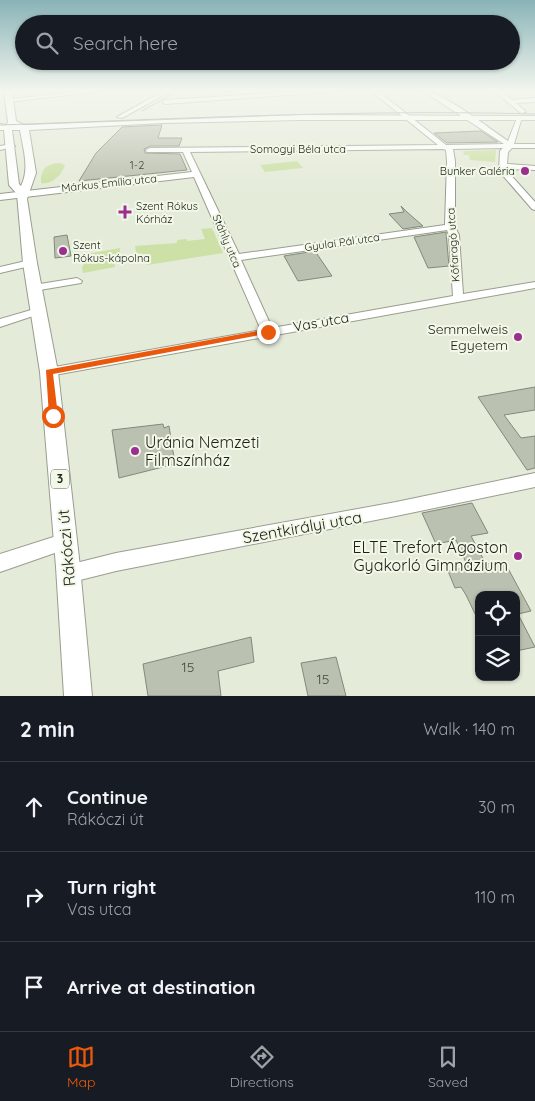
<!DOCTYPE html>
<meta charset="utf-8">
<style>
body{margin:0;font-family:Quicksand,sans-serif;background:#20242c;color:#f1f3f6}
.controls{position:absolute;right:15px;bottom:15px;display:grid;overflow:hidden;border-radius:10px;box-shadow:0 1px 4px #0004}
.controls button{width:45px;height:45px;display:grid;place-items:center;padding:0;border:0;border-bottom:1px solid #363941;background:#171b24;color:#f1f3f6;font:25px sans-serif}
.stop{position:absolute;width:15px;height:15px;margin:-11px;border:4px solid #ea580c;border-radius:50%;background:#fff}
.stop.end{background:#ea580c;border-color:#fff;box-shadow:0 1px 5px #0008}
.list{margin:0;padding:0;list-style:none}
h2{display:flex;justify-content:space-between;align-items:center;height:65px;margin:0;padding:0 20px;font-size:21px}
h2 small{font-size:16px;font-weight:400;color:#9ea1a6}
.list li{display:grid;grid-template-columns:32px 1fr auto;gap:15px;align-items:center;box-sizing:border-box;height:90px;padding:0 20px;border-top:1px solid #363941}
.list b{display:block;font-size:19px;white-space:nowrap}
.list p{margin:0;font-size:16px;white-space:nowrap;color:#9ea1a6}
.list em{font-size:16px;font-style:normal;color:#9ea1a6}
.icon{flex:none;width:28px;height:28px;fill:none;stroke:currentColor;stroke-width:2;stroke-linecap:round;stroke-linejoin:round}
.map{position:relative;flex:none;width:535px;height:696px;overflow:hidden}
.search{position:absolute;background:#171b24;box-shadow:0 1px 4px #0004;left:15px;right:15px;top:15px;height:55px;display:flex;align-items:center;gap:12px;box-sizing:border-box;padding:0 18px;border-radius:28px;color:#9ea1a6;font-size:19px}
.sheet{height:335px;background:#171b24}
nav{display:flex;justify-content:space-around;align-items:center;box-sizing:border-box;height:70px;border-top:1px solid #363941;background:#171b24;font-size:14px;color:#9ea1a6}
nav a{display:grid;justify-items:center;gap:2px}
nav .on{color:#ea580c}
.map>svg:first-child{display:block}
.green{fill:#cde0a6}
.building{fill:#bbc1b0;stroke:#838979}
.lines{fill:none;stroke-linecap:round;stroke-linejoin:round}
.minor-casing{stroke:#989e8e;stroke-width:2}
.major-casing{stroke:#989e8e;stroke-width:2}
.minor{fill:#fff;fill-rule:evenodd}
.major{fill:#fff;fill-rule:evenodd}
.tram{stroke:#888c7f;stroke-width:1}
.route{fill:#ea580c}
.poi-dot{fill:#9b2e8e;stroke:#f2f8e7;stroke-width:2}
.labels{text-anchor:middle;stroke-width:4;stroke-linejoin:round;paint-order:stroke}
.far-street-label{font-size:11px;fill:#1d1f19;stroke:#f2f8e7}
.number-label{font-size:11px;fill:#44483f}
.far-poi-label{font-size:11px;fill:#1d1f19;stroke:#f2f8e7;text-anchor:start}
.shield{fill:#f2f8e7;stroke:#5d6057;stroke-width:1}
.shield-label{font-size:12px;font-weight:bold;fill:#1d1f19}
.street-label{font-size:14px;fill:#1d1f19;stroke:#f2f8e7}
.poi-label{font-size:14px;fill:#1d1f19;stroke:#f2f8e7;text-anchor:end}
.near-number-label{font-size:14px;fill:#44483f}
.near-poi-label{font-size:16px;fill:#1d1f19;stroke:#f2f8e7;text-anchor:start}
.near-street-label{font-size:16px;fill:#1d1f19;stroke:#f2f8e7}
</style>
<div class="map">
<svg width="535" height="696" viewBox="0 0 535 696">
<rect width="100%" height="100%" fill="#e5ebd9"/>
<g class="green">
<polygon points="496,150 495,162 470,160 469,155 464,155 463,151"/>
<polygon points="297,161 303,168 265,172 260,165"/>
<path d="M 60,163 L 65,165 C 61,176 52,185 41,183 C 40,169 47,163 60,163 Z"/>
<polygon points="212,228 223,253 147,265 145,254 136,253 135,246 177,243 177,240 187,239 187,241 205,239 201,229"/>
<polygon points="120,248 120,255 114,259 115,267 83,273 82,267 85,263 82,263 81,255"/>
</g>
<g class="building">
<polygon points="162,125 158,138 182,138 179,146 150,146 144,149 145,153 180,154 187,170 79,181 96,153 122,127"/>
<polygon points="481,131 498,142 447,143 434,133"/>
<polygon points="401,206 407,212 423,226 403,229 389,214 404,212"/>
<polygon points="446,232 449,266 428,268 414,237"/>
<polygon points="67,235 71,256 55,258 54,237"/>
<polygon points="315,251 332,276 298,281 284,256"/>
<polygon points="535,387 535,410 504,415 521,438 535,436 535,468 527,470 478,397"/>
<polygon points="163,424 164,428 169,426 175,464 119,478 112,430"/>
<polygon points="472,503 488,533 471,536 486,564 504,561 531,611 518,614 535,647 516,651 516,595 479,595 479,622 466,595 461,587 455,588 448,571 468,567 456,540 436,544 422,513"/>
<polygon points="251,637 254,662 218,671 221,696 148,696 143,664"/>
<polygon points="336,657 346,696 308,696 301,663"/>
</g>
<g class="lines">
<g class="minor-casing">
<g id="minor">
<polygon points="80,91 102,91 8,102 5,100"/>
<polygon points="164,91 171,91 122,118 117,117"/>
<polygon points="310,91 342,91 165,104 162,102 165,100"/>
<path d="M 371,91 L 378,91 L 446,145 L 504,144 L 423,91 C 442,91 490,129 508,141 L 517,118 L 522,117 L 514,144 L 535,144 L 535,148 L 512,148 L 508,152 L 507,164 L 535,166 L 535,170 L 507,169 L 507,171 L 535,202 L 535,210 L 532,209 L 499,171 L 500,151 L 503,148 L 453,149 L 455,161 L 455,227 L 459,235 L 463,294 L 535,282 L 535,288 L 49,376 L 44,375 L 42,372 L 44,369 L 49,368 L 261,330 L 194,177 L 0,200 L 0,194 L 192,172 L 183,152 L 147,152 L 146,150 L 150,148 L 438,145 ZM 443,149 L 446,150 L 447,161 L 445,225 L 239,254 L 190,152 ZM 447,230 L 449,235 L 453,296 L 272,328 L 241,260 Z"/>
<polygon points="494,91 501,91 512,100 535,98 535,102 516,103 526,112 521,113"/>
<polygon points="11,144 15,146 13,147 0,150 0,146"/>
<polygon points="30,260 35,263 34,265 0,273 0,267"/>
<polygon points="77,278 82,281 81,283 34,291 29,288 34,285"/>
<polygon points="38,308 42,309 44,311 42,313 0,327 0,319"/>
<polygon points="535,473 535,487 396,516 116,571 68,583 61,580 59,574 61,568 68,565 116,553 396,502"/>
<polygon points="66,533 72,535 75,541 72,547 0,572 0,554"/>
</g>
</g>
<g class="major-casing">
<path id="major" d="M 4,91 L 12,91 L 16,121 L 24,125 L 302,115 L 535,116 L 535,120 L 302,120 L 163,123 L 29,130 L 36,173 L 27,199 L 37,263 L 58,372 L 80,567 L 92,696 L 64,696 L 56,567 L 40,372 L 23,263 L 17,194 L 9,185 L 4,130 L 0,130 L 0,124 L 6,125 L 8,122 ZM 12,130 L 20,130 C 23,149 30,168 21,186 L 19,184 Z"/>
</g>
<use href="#minor" class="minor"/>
<use href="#major" class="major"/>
<g class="tram">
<polyline points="142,111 177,91"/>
<path d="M 0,125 C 178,119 357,109 535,114"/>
</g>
</g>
<linearGradient id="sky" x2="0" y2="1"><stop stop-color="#89b3b8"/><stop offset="0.48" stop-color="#f3f6ee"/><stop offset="1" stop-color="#f3f6ee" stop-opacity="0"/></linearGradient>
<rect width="535" height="189" fill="url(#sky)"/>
<polygon class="route" points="268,329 272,332 270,333 53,374 58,416 53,419 49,416 46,370"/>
<g class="poi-dot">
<circle cx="525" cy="171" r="5"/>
<path d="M122.5 204.5h5v5h5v5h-5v5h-5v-5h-5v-5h5z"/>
<circle cx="63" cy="251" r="5"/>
<circle cx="518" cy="337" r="5"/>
<circle cx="135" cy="451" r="5"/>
<circle cx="518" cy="556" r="5"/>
</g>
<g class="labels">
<g class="far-street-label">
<text x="298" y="153">Somogyi Béla utca</text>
<text transform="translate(109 183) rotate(-6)" y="4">Márkus Emília utca</text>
<text transform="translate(227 241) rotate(67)" y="4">Stáhly utca</text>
<text transform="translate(342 242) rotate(-8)" y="4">Gyulai Pál utca</text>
<text transform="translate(453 245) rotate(-94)" y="4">Kőfaragó utca</text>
</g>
<g class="number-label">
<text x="137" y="169">1-2</text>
</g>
<g class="far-poi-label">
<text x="515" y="175" text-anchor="end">Bunker Galéria</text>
<text x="136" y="210">Szent Rókus<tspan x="136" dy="13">Kórház</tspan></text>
<text x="73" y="249">Szent<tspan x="73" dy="13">Rókus-kápolna</tspan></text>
</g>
<rect class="shield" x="51" y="469.5" width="18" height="19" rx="4"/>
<g class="shield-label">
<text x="60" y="483">3</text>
</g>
<g class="street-label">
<text transform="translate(321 322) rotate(-10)" y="5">Vas utca</text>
</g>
<g class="poi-label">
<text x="508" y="334">Semmelweis<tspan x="508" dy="16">Egyetem</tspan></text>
</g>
<g class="near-number-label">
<text x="188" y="672">15</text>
<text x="323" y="684">15</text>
</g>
<g class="near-poi-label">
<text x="145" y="448">Uránia Nemzeti<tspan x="145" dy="18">Filmszínház</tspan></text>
<text x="508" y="553" text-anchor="end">ELTE Trefort Ágoston<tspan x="508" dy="18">Gyakorló Gimnázium</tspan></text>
</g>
<g class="near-street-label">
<text transform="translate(302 527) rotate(-10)" y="6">Szentkirályi utca</text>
<text transform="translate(66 548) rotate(-95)" y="6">Rákóczi út</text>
</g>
</g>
</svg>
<div class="controls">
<button><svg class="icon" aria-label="locate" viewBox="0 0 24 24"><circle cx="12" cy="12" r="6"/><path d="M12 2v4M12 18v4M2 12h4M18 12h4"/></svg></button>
<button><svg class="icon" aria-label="layers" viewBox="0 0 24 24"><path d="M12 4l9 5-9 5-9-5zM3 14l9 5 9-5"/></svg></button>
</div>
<div class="stop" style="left:53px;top:416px"></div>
<div class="stop end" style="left:268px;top:332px"></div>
<div class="search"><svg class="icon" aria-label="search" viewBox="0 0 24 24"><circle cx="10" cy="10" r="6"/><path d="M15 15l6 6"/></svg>Search here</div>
</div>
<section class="sheet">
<h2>2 min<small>Walk · 140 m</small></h2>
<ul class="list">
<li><svg class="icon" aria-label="ahead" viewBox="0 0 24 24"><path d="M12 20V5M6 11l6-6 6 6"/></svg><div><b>Continue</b><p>Rákóczi út</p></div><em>30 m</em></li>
<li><svg class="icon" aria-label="right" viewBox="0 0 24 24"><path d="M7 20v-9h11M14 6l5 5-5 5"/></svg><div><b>Turn right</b><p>Vas utca</p></div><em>110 m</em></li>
<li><svg class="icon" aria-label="arrive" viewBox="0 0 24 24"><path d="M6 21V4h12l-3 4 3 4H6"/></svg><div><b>Arrive at destination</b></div></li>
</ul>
</section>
<nav>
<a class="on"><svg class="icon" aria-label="map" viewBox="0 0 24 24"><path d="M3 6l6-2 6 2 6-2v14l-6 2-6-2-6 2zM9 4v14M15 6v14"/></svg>Map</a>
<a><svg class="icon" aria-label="directions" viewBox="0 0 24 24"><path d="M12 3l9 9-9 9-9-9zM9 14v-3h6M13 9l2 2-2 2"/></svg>Directions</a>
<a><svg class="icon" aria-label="saved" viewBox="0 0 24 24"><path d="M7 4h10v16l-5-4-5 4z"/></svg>Saved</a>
</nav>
